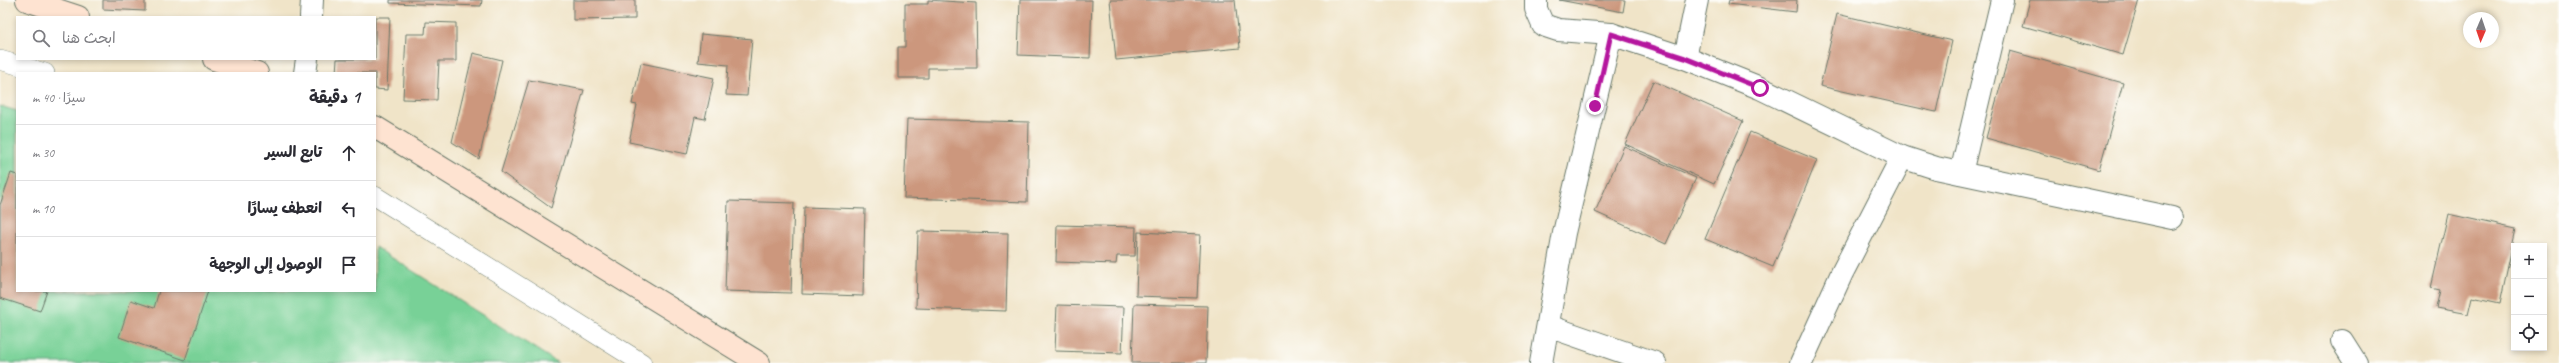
<!DOCTYPE html>
<html lang="ar">
<meta charset="utf-8">
<style>
body{margin:0;font-family:Caveat,"Playpen Sans Arabic",sans-serif;background:#f7f7f7;color:#2b2b33;direction:rtl}
.controls{position:absolute;right:12px;bottom:12px;display:grid;overflow:hidden;border-radius:0px;box-shadow:0 2px 6px #0003}
.controls button{width:36px;height:36px;display:grid;place-items:center;padding:0;border:0;border-bottom:1px solid #e1e1e2;background:#fff;color:#2b2b33;font:20px sans-serif}
.compass{position:absolute;left:2463px;top:12px;width:36px;height:36px;border-radius:50%;background:#fff;box-shadow:0 2px 6px #0003;rotate:182deg}
.stop{position:absolute;width:12px;height:12px;margin:-9px;border:3px solid #b5179e;border-radius:50%;background:#fff}
.stop.end{background:#b5179e;border-color:#fff;box-shadow:0 1px 4px #0008}
.list{margin:0;padding:0;list-style:none}
h2{display:flex;justify-content:space-between;align-items:center;height:52px;margin:0;padding:0 16px;font-size:17px}
h2 small{font-size:13px;font-weight:400;color:#7c7c81}
.list li{display:grid;grid-template-columns:26px 1fr auto;gap:12px;align-items:center;box-sizing:border-box;height:56px;padding:0 16px;border-top:1px solid #e1e1e2}
.list b{display:block;font-size:15px;white-space:nowrap}
.list em{font-size:13px;font-style:normal;color:#7c7c81}
.icon{flex:none;width:22px;height:22px;fill:none;stroke:currentColor;stroke-width:2;stroke-linecap:round;stroke-linejoin:round}
.map{position:relative;flex:none;width:2559px;height:363px;overflow:hidden;direction:ltr}
.search{position:absolute;background:#fff;box-shadow:0 2px 6px #0003;left:16px;top:16px;width:360px;height:44px;display:flex;align-items:center;gap:10px;box-sizing:border-box;padding:0 14px;border-radius:0px;color:#7c7c81;font-size:15px}
.panel{position:absolute;background:#fff;box-shadow:0 2px 6px #0003;left:16px;top:72px;width:360px;height:220px;border-radius:0px;direction:rtl}
.map>svg:first-child{display:block}
.green{fill:#78d197;stroke:#4c8766}
.building{fill:#cc977d}
.lines{fill:none;stroke-linecap:round;stroke-linejoin:round}
.lane-casing{stroke:#687768;stroke-width:20}
.street-casing{stroke:#687768;stroke-width:24}
.secondary-casing{stroke:#687768;stroke-width:24}
.lane{stroke:#fff;stroke-width:19}
.street{stroke:#fff;stroke-width:22}
.secondary{stroke:#fee3d1;stroke-width:22}
.route{stroke:#b5179e;stroke-width:5}
</style>
<div class="map">
<svg width="2559" height="363" viewBox="0 0 2559 363">
<rect width="100%" height="100%" fill="#fdfcf7"/>
<filter id="ink" filterUnits="userSpaceOnUse"><feTurbulence type="fractalNoise" baseFrequency=".025" numOctaves="2"/><feDisplacementMap in="SourceGraphic" scale="8" xChannelSelector="R" yChannelSelector="G"/><feConvolveMatrix kernelMatrix="1 2 1 2 8 2 1 2 1" color-interpolation-filters="sRGB"/></filter>
<filter id="wash" filterUnits="userSpaceOnUse"><feTurbulence type="fractalNoise" baseFrequency=".012" numOctaves="4" result="noise"/><feDisplacementMap in="SourceGraphic" scale="16" xChannelSelector="R" yChannelSelector="G"/><feGaussianBlur stdDeviation="0.9" result="paint"/><feColorMatrix in="noise" values="0 0 0 0 0 0 0 0 0 0 0 0 0 0 0 0 0 1.4 0 .05"/><feComposite in="paint" operator="in"/></filter>
<g filter="url(#wash)">
<rect width="100%" height="100%" fill="#f0e4c8"/>
<polygon class="green" points="0,106 17,111 17,291 375,291 375,247 558,363 0,363"/>
<g id="blocks">
<g class="building">
<polygon points="103,0 145,0 145,11 103,9"/>
<polygon points="390,0 482,0 481,6 390,3"/>
<polygon points="573,0 635,0 635,19 573,20"/>
<polygon points="928,0 976,3 977,68 928,68 928,78 898,78 898,47 905,47 905,4 928,4"/>
<polygon points="1020,0 1092,0 1090,58 1018,55"/>
<polygon points="1110,0 1235,0 1240,48 1116,60"/>
<polygon points="1559,0 1625,0 1623,12"/>
<polygon points="1729,0 1797,0 1796,12 1728,4"/>
<polygon points="2030,0 2139,0 2123,55 2023,26"/>
<polygon points="1837,14 1952,41 1936,112 1820,86"/>
<polygon points="375,17 390,17 387,90 375,89 375,73 336,73 337,59 375,59"/>
<polygon points="426,22 456,23 456,61 439,61 437,100 403,99 406,34 425,34"/>
<polygon points="701,34 752,39 747,96 726,95 728,65 698,62"/>
<polygon points="2010,51 2123,83 2099,170 1986,138"/>
<polygon points="473,53 502,60 479,159 452,142"/>
<polygon points="641,63 714,78 705,119 695,117 687,154 629,142 637,105 632,104"/>
<polygon points="529,80 584,90 551,208 501,172"/>
<polygon points="1653,81 1743,121 1714,184 1625,144"/>
<polygon points="907,119 1029,122 1027,202 904,198"/>
<polygon points="1750,132 1817,160 1773,267 1705,239"/>
<polygon points="1624,146 1696,178 1666,244 1595,212"/>
<polygon points="11,173 17,175 17,291 47,291 40,311 0,298 0,205"/>
<polygon points="728,201 794,203 791,293 725,291"/>
<polygon points="804,207 865,209 863,296 802,294"/>
<polygon points="2448,214 2516,229 2500,303 2472,297 2468,314 2436,308 2440,290 2431,288"/>
<polygon points="1057,225 1136,227 1135,256 1117,256 1116,264 1056,262"/>
<polygon points="918,231 1008,233 1006,311 916,308"/>
<polygon points="1138,232 1200,235 1197,298 1136,296"/>
<polygon points="159,291 208,291 185,360 119,337 131,300 154,308"/>
<polygon points="1134,304 1208,306 1206,363 1132,363"/>
<polygon points="1057,305 1124,307 1122,353 1055,351"/>
</g>
</g>
</g>
<g filter="url(#ink)">
<use href="#blocks" fill-opacity="0" stroke="#687768" stroke-width="1"/>
<g class="lines">
<g class="lane-casing">
<g id="lane">
<polyline points="0,60 45,73"/>
<polyline points="375,196 642,363"/>
</g>
</g>
<g class="street-casing">
<g id="street">
<polyline points="1536,0 1536,9 1543,25 1558,30 1611,34"/>
<polyline points="311,17 312,0"/>
<polyline points="1685,58 1760,88 1902,157"/>
<polyline points="305,73 307,59"/>
<polyline points="1961,173 2002,0"/>
<polyline points="1548,326 1655,363"/>
<polyline points="2342,341 2356,363"/>
<polyline points="1541,363 1564,233 1611,34 1685,58 1697,0"/>
<polyline points="1801,363 1842,273 1902,157 1936,168 2172,218"/>
</g>
</g>
<g class="secondary-casing">
<g id="secondary">
<polyline points="27,0 78,17"/>
<polyline points="214,59 257,73"/>
<polyline points="375,127 759,363"/>
</g>
</g>
<use href="#lane" class="lane"/>
<use href="#street" class="street"/>
<use href="#secondary" class="secondary"/>
</g>
</g>
<g class="lines" filter="url(#ink)">
<polyline class="route" points="1595,106 1611,34 1685,58 1760,88"/>
</g>
</svg>
<div class="controls">
<button>+</button>
<button>−</button>
<button><svg class="icon" aria-label="locate" viewBox="0 0 24 24"><circle cx="12" cy="12" r="6"/><path d="M12 2v4M12 18v4M2 12h4M18 12h4"/></svg></button>
</div>
<svg class="compass" viewBox="-18 -18 36 36"><path d="M0-13l5 13h-10z" fill="#e53935"/><path d="M0 13l5-13h-10z" fill="#7c7c81"/></svg>
<div class="stop" style="left:1760px;top:88px"></div>
<div class="stop end" style="left:1595px;top:106px"></div>
<div class="search"><svg class="icon" aria-label="search" viewBox="0 0 24 24"><circle cx="10" cy="10" r="6"/><path d="M15 15l6 6"/></svg>ابحث هنا</div>
<section class="panel">
<h2>1 دقيقة<small>سيرًا · 40 m</small></h2>
<ul class="list">
<li><svg class="icon" aria-label="ahead" viewBox="0 0 24 24"><path d="M12 20V5M6 11l6-6 6 6"/></svg><div><b>تابع السير</b></div><em>30 m</em></li>
<li><svg class="icon" aria-label="left" viewBox="0 0 24 24"><path d="M17 20v-9H6M10 6l-5 5 5 5"/></svg><div><b>انعطف يسارًا</b></div><em>10 m</em></li>
<li><svg class="icon" aria-label="arrive" viewBox="0 0 24 24"><path d="M6 21V4h12l-3 4 3 4H6"/></svg><div><b>الوصول إلى الوجهة</b></div></li>
</ul>
</section>
</div>
